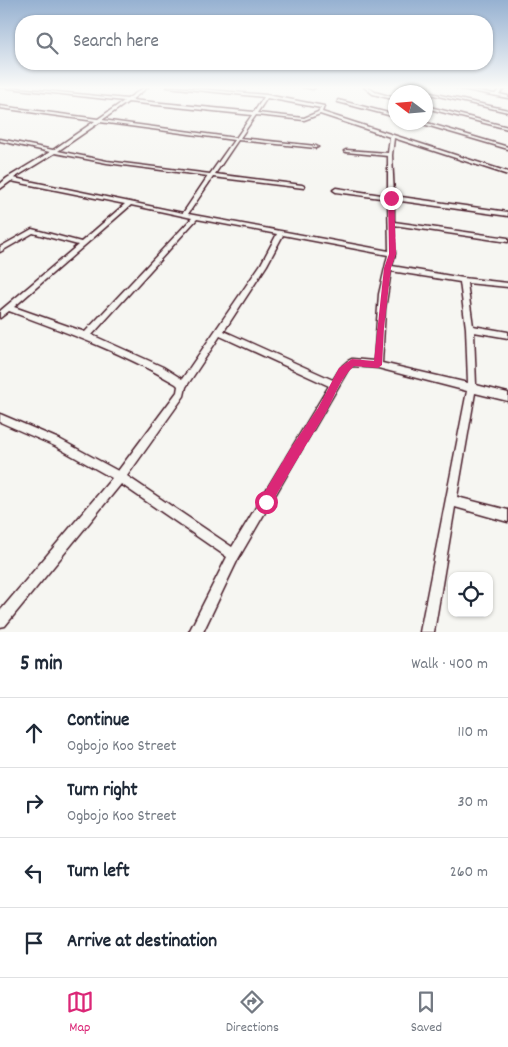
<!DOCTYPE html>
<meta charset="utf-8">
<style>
body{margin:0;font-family:Dekko,sans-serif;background:#f2f2f3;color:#1f2937}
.controls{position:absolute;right:15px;bottom:15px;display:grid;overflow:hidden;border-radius:10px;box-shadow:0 1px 4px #0004}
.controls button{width:45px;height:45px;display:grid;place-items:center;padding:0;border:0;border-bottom:1px solid #e0e1e3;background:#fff;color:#1f2937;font:25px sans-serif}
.compass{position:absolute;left:388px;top:85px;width:45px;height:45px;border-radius:50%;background:#fff;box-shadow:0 1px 4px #0004;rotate:286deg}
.stop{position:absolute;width:15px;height:15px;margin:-11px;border:4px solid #db2777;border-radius:50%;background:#fff}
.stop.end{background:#db2777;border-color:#fff;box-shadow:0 1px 5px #0008}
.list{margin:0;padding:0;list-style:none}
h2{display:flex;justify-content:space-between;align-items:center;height:65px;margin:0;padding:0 20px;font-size:21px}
h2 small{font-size:16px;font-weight:400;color:#747a83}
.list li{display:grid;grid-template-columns:32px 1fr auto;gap:15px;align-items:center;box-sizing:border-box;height:70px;padding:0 20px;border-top:1px solid #e0e1e3}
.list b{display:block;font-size:19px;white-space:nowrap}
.list p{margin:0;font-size:16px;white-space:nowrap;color:#747a83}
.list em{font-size:16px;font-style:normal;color:#747a83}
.icon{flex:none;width:28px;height:28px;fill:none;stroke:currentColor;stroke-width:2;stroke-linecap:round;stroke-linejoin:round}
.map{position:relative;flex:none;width:508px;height:632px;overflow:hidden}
.search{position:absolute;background:#fff;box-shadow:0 1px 4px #0004;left:15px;right:15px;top:15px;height:55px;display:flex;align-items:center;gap:12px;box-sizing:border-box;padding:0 18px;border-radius:20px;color:#747a83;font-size:19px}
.sheet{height:345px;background:#fff}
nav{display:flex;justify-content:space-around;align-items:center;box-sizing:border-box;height:70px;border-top:1px solid #e0e1e3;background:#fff;font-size:14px;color:#747a83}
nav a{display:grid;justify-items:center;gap:2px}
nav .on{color:#db2777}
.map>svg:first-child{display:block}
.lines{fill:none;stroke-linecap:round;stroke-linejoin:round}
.minor-casing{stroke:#4a1f2b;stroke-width:3}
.minor{fill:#f6f6f2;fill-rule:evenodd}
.route{fill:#db2777}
</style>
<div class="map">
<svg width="508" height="632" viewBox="0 0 508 632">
<rect width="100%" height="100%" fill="#f6f6f2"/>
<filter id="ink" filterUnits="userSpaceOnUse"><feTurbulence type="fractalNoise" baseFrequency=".02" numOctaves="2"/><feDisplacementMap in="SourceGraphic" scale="10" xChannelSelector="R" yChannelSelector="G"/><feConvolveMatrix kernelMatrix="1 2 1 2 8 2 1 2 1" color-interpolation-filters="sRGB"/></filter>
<g filter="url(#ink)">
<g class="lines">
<g class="minor-casing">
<g id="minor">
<path d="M 0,87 L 8,87 L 127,99 L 145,87 L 148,87 L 131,100 L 254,112 L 264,97 L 167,87 L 176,87 L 267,95 L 324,106 L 322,112 L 508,172 L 508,175 L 394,138 L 392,155 L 394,196 L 508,212 L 508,216 L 394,200 L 394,222 L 508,238 L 508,242 L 394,225 L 395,254 L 392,266 L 463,278 L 508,283 L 508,287 L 467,283 L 473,326 L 508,332 L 508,338 L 474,332 L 476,385 L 508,393 L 508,401 L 475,393 L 457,497 L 508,510 L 508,522 L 455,507 L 434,632 L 420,632 L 467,391 L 378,368 L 353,366 L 349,368 L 238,559 L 203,632 L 189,632 L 227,557 L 121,484 L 5,626 L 0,627 L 0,611 L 112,478 L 55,446 L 0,422 L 0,414 L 61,440 L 118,471 L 177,392 L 178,386 L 176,384 C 124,353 66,332 9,311 L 0,318 L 0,311 L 78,245 L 33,233 L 0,252 L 0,247 L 32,229 L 81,242 L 125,204 L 11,181 L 0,189 L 0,184 L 7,178 L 50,152 L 0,141 L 0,139 L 53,150 L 95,121 L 0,108 L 0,106 L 98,119 L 124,101 ZM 267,98 L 321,108 L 318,112 L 304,118 L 257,113 ZM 128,102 L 252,115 L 236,138 L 102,120 ZM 320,114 L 390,137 L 388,153 L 346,150 L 344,151 L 346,152 L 388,156 L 388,196 L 336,188 L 333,190 L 336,192 L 388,199 L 389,251 L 188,214 L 213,177 L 304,188 L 304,186 L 302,185 L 215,174 L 238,140 L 316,148 L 318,147 L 316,146 L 240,138 L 256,115 L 304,120 ZM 100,122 L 234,140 L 210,174 L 107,161 L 58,151 ZM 55,153 L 107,163 L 208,176 L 183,213 L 14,178 ZM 131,205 L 192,218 L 85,332 L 14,307 ZM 197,219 L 277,234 L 261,264 L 182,379 L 163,367 L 92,335 ZM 283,235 L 388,255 L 379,294 L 374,361 L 352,359 C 342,363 339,371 333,380 L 224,331 L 267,265 ZM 391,271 L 460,282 L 466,328 L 468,383 L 382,363 L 385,309 ZM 220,336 L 329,386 L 232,547 L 127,476 L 184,396 L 186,387 Z"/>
<polygon points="303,87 310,87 315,88 313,89"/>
<polygon points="364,87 368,87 375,92 396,98 396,100 373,94"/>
<polygon points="399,87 404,87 508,110 508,112"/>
<polygon points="455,87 495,94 502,87 505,87 499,94 508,96 508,98 456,88"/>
<polygon points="338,100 396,115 396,117 338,102"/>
<polygon points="426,106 508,127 508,129 426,108"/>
<polygon points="416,122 424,122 508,147 508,149"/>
</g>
</g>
<use href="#minor" class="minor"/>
</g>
</g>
<linearGradient id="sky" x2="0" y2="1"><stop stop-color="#96b1d1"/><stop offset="0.5" stop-color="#fbfbf9"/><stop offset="1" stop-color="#fbfbf9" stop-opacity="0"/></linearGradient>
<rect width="508" height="175" fill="url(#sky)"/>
<path class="route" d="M 391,196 L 394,198 L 396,254 L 391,268 L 384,328 L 382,365 L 378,368 L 354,366 C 339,379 334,399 324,416 C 305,446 287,476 270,506 L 266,508 L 261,506 L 260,502 L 261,498 L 292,446 L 318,408 L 339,368 L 352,359 L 374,361 L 384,268 L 389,254 L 388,198 Z"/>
</svg>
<div class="controls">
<button><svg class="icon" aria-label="locate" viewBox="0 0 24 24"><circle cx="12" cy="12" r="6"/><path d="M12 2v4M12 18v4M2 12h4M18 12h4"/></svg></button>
</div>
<svg class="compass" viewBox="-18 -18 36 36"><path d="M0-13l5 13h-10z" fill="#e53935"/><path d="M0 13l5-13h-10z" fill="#747a83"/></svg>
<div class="stop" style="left:266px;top:502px"></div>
<div class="stop end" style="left:391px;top:198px"></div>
<div class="search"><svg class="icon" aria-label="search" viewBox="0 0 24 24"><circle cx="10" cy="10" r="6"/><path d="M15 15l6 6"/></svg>Search here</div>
</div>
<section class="sheet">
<h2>5 min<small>Walk · 400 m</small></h2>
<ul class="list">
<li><svg class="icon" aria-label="ahead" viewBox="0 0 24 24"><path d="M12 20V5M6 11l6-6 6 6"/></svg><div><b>Continue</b><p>Ogbojo Koo Street</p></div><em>110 m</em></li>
<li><svg class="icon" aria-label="right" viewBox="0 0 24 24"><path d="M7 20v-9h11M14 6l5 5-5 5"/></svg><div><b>Turn right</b><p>Ogbojo Koo Street</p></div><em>30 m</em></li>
<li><svg class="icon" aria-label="left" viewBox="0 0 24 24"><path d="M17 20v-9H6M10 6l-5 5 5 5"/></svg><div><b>Turn left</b></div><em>260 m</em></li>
<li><svg class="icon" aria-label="arrive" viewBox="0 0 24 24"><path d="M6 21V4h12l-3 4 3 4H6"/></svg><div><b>Arrive at destination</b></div></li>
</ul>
</section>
<nav>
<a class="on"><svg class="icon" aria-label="map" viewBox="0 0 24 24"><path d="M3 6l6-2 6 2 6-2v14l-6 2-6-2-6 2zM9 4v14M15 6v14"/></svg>Map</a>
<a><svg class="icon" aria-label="directions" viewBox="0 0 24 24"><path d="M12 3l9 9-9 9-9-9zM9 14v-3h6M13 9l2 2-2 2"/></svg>Directions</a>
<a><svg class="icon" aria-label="saved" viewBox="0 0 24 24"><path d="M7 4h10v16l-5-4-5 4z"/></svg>Saved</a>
</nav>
